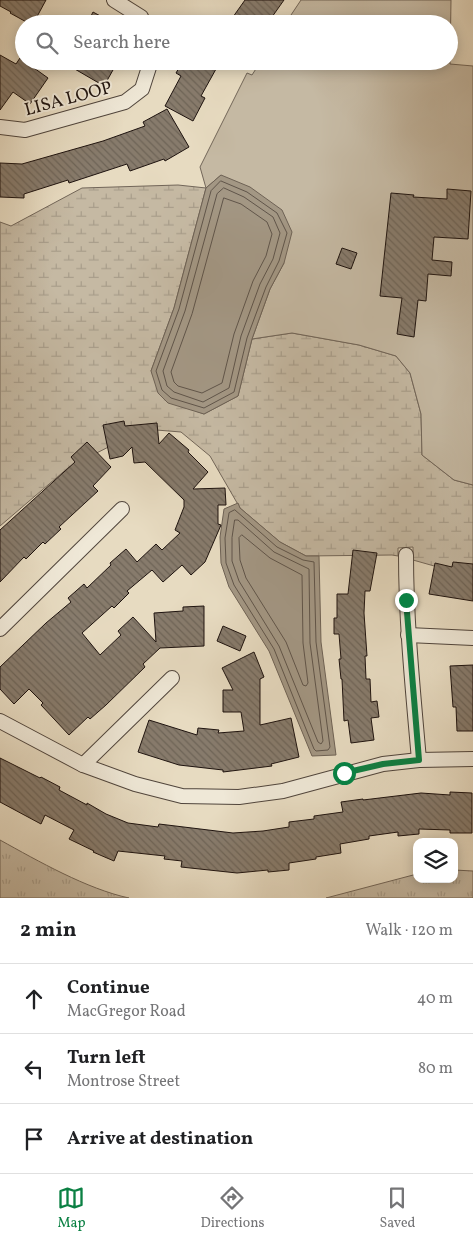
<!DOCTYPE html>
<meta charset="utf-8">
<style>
body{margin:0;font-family:Vollkorn,serif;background:#f6f6f6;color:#202124}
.controls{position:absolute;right:15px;bottom:15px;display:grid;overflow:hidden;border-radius:10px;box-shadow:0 2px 12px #0003}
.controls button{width:45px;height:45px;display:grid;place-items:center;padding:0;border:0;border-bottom:1px solid #e0e0e0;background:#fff;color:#202124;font:25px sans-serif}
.stop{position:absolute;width:15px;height:15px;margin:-11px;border:4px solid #0b8043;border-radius:50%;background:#fff}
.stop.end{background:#0b8043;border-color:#fff;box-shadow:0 1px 5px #0008}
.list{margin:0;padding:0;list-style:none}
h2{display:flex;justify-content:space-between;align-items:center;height:65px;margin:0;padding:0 20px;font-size:21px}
h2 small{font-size:16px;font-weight:400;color:#757577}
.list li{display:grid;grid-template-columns:32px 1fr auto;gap:15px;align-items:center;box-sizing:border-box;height:70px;padding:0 20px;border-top:1px solid #e0e0e0}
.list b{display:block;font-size:19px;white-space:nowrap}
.list p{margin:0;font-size:16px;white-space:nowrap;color:#757577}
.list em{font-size:16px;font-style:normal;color:#757577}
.icon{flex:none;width:28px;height:28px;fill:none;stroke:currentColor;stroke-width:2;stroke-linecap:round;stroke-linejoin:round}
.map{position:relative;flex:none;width:473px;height:898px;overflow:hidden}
.search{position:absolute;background:#fff;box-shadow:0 2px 12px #0003;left:15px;right:15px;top:15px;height:55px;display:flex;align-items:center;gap:12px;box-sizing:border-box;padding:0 18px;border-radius:28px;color:#757577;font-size:19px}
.sheet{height:275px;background:#fff}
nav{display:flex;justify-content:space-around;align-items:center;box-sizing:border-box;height:70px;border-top:1px solid #e0e0e0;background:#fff;font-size:14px;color:#757577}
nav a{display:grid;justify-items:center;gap:2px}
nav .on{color:#0b8043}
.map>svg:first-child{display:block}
.grass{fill:url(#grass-tufts);stroke:#726659}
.wetland{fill:url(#wetland-marsh);stroke:#726659}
.park{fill:#c5b9a3;stroke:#726659}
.water{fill:#a39784;stroke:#6e6255}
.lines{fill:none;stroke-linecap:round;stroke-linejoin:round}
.shore{stroke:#60554a;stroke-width:1}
.building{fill:url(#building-back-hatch);stroke:#1e130f}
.street-casing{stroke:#50453c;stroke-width:16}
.street{stroke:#efe8d7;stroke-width:14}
.route{stroke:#0b8043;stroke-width:6}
.labels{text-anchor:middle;stroke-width:4;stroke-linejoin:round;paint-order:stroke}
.street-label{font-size:18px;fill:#1e130f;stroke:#efe8d7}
</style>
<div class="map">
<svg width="473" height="898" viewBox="0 0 473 898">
<defs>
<pattern id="grass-tufts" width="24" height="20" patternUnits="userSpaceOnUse" patternTransform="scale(1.25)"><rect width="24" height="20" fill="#c5b9a3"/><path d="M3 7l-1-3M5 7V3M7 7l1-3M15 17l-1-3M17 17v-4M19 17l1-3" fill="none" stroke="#a99e8b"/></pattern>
<pattern id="wetland-marsh" width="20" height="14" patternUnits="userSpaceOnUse" patternTransform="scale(1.25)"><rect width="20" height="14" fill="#c5b9a3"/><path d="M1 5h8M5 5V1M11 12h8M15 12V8" fill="none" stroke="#a99e8b"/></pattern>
<pattern id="building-back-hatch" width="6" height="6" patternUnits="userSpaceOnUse" patternTransform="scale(1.25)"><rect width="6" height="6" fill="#877b6c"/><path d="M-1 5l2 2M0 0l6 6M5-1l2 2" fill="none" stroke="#6e6457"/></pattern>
</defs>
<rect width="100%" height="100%" fill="#e7dbc1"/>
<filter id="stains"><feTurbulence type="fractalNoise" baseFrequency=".004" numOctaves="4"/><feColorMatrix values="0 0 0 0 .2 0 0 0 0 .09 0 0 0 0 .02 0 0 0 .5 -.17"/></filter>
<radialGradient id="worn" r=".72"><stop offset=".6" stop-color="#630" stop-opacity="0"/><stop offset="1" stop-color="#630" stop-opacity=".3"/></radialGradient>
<g class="grass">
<path d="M 0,840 C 38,861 87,889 129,898 L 0,898 Z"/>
<polygon points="454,870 473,871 473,898 326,898 417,874 417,879 454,879"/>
</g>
<polygon class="wetland" points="178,185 206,188 174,308 151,371 193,410 204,414 238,396 252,339 292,333 359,345 396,356 410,373 421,414 422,455 454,480 473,485 473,577 413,560 413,547 398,548 398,556 392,555 306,556 280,542 240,508 210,456 181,432 144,429 69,467 0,526 0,222 11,226 82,188"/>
<polygon class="park" points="301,0 451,0 450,64 473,66 473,485 454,480 422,455 421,414 410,373 396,356 359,345 292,333 252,339 270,289 284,263 221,175 206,188 200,167 247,73 252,75 261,61 449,61 449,24 285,24"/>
<g class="water">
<polygon points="221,175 250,187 282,210 292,232 284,263 270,289 252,339 238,396 204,414 168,403 158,393 151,371 174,308 206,188"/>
<polygon points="238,503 240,508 280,542 306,556 319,556 321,642 336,755 312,756 269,651 229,587 221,563 220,537 224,509"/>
</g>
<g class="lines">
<g class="shore">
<polygon points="221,181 247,192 277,213 287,233 279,261 266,287 247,338 234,392 204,408 171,398 162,390 156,371 179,309 211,191"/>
<polygon points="224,188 244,197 273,217 280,233 273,259 260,284 241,336 229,388 203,402 174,392 167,386 163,371 185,311 217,194"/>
<polygon points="224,198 241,204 267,222 272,234 266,256 253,281 234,334 222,383 202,393 178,386 174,382 171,372 192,314"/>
<polygon points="235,510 277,547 303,560 314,562 316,642 330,747 328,750 316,751 314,749 274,649 234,585 226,563 225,538 229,513"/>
<polygon points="235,520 238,520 274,552 309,569 310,643 323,741 321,744 318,742 279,646 239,581 232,561 232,538"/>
<polygon points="242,535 270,558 302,575 303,643 308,683 306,686 303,685 286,642 246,578 240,560 239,538"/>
</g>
</g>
<g class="building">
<polygon points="0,0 46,0 33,24 30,24 10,13 11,12 0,6"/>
<polygon points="245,0 284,0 267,24 228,24"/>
<polygon points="93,12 115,24 87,24"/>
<polygon points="0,55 16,64 20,58 48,78 30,104 13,92 0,110"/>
<polygon points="61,61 118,61 104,86"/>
<polygon points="183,61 202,61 216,69 201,96 205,98 193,121 165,106 181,76 176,73"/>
<polygon points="167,109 189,147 165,161 164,159 130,171 127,164 69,183 68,180 24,194 24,198 0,197 0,163 22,164 103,141 145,126 143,122"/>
<polygon points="447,189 471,191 468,239 434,237 432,260 452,262 451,276 428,274 426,301 418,300 414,337 397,334 402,298 380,296 391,193 414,195 413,197 447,199"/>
<polygon points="342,248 357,253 351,269 336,264"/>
<polygon points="124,421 125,426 157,423 159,444 169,433 189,450 188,452 208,472 193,489 225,488 226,505 218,505 218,524 221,525 205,562 191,575 182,565 163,582 152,570 127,591 129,593 114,608 112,606 82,633 100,655 121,635 118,631 133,617 156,642 154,613 183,611 183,607 204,606 204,646 160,648 143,664 145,667 106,705 90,719 88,717 69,735 41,705 43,703 29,689 14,704 0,689 0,667 46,623 71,602 68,598 84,584 87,588 111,565 110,563 126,549 137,562 156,544 162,550 180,533 175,530 184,507 184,500 145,462 134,463 132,447 123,456 110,459 103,425"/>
<polygon points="87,442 111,467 93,486 98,491 59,527 61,529 45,544 43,542 26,559 24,557 0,582 0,530 75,462 71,457"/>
<polygon points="353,550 377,553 370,591 365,591 364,613 367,656 365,656 366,679 370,679 371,702 377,701 379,717 371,718 374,740 351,743 348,720 344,721 342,679 341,679 339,659 341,659 339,634 334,634 334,618 337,618 337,594 348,594"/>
<polygon points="453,562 473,564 473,601 429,594 435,563 452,567"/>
<polygon points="223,626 246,636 240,651 217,641"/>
<polygon points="254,652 264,677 260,679 260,725 291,718 299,757 271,764 272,766 223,772 223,770 179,765 138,752 149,720 197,735 198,728 219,730 218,733 244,731 241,712 223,712 223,690 233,690 222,668"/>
<polygon points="473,665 473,731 457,731 456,707 453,707 450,666"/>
<polygon points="0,758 40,778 41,777 60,787 59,790 87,805 87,803 106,814 128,823 158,827 159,824 233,833 263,831 289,827 289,822 314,819 314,816 343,812 341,802 363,799 363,800 421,793 450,795 450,792 472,793 472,833 450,833 450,830 419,829 419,834 398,836 398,832 369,836 369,839 340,844 341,853 316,857 316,859 289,863 289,870 268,872 268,870 237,873 181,867 182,861 164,859 165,856 118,851 114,861 93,852 94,851 69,839 74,830 45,815 41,824 0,802"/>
</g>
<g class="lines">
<g class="street-casing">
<g id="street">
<polyline points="114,0 141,17 144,24"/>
<polyline points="0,127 25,130 125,102 142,89 151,61"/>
<path d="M 406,555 C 406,623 413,691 419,760"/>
<polyline points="0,629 122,509"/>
<polyline points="408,635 473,638"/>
<polyline points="0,721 83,765 135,784 182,796 239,797 283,791 383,764 419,760 473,759"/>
<polyline points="83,765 172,678"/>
</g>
</g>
<use href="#street" class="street"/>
</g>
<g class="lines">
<polyline class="route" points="344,773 383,764 419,760 406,600"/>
</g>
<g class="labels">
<g class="street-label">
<text transform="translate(68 98) rotate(-15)" y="6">LISA LOOP</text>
</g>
</g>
<rect width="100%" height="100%" filter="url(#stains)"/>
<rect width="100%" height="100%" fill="url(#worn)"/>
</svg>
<div class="controls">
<button><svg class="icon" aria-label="layers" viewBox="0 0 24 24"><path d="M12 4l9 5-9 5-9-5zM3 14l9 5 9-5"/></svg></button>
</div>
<div class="stop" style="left:344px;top:773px"></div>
<div class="stop end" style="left:406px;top:600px"></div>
<div class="search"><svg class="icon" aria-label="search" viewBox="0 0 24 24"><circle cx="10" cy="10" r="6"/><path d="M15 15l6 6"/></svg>Search here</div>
</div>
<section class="sheet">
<h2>2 min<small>Walk · 120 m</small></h2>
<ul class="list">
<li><svg class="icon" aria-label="ahead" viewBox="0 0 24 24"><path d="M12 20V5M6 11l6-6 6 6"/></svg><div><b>Continue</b><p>MacGregor Road</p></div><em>40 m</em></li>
<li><svg class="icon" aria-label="left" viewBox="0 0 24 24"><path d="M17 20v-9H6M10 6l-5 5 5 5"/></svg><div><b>Turn left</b><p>Montrose Street</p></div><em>80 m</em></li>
<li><svg class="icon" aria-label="arrive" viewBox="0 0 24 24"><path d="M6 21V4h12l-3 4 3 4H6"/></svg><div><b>Arrive at destination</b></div></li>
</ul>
</section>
<nav>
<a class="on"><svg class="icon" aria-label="map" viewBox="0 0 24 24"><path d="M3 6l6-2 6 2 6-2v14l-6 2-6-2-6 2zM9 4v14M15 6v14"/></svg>Map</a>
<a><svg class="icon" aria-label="directions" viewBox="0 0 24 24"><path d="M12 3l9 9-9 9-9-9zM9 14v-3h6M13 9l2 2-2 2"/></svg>Directions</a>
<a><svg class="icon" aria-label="saved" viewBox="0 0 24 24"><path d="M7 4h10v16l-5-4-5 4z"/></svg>Saved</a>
</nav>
